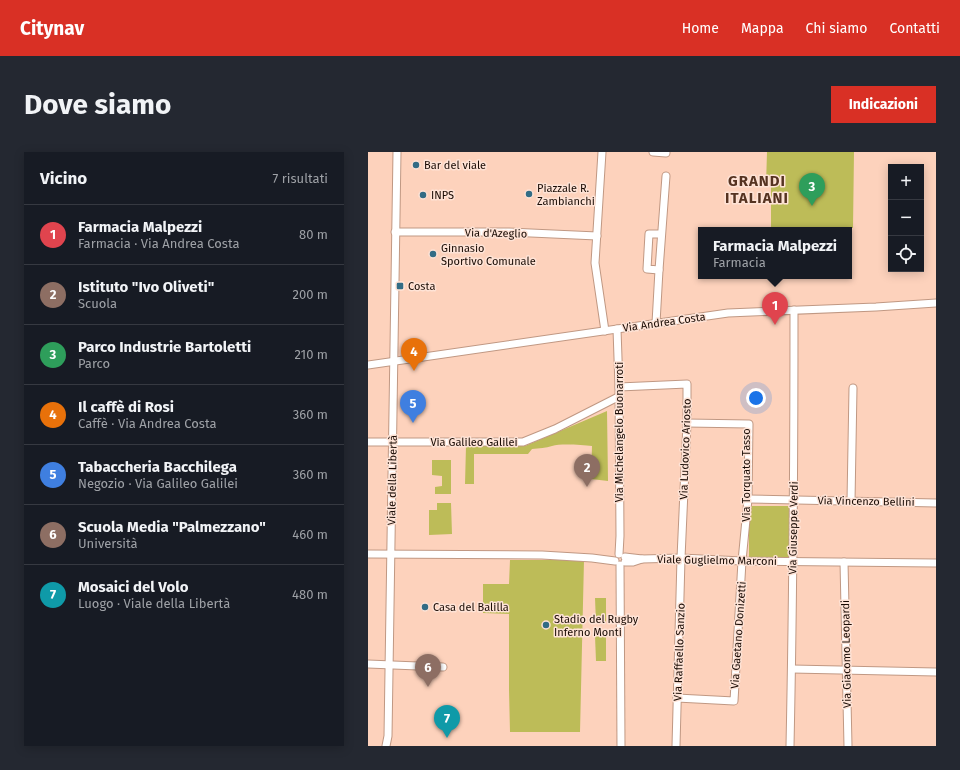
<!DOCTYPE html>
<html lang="it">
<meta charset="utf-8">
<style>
body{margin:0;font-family:"Fira Sans",sans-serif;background:#242831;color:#f1f3f6}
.controls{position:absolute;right:12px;top:12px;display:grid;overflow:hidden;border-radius:0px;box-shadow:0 2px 10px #0003}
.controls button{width:36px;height:36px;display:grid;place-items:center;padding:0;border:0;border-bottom:1px solid #363941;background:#171b24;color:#f1f3f6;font:20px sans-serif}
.you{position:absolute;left:388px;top:246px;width:14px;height:14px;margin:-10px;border:3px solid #fff;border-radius:50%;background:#1a73e8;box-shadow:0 0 0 6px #1a73e833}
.badge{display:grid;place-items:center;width:26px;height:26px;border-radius:50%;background:#d93025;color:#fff;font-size:13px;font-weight:700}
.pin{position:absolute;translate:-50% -33px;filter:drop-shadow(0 1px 2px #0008)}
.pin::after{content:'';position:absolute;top:21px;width:14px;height:12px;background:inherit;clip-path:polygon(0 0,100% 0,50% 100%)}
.popup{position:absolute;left:330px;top:75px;width:154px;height:52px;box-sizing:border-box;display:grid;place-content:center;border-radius:0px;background:#171b24;filter:drop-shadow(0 1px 3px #0005);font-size:13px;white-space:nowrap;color:#9ea1a6}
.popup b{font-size:15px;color:#f1f3f6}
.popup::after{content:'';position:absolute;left:50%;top:100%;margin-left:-8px;border:8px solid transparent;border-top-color:#171b24}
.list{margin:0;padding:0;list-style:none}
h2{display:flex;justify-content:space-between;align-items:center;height:52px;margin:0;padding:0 16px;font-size:17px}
h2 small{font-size:13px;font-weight:400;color:#9ea1a6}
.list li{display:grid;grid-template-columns:26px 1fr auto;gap:12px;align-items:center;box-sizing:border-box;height:60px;padding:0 16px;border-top:1px solid #363941}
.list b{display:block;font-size:15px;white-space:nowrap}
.list p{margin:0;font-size:13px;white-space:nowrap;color:#9ea1a6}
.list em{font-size:13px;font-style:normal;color:#9ea1a6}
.icon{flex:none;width:22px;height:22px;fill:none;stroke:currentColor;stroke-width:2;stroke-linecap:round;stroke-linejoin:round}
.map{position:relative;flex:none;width:568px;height:594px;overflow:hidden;border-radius:0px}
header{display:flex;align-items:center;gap:24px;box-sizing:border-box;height:56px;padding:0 20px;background:#d93025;color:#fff}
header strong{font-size:19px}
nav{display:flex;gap:22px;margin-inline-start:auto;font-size:14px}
.intro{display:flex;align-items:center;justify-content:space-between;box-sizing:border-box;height:96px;padding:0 24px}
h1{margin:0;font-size:28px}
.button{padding:10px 18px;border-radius:0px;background:#d93025;color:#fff;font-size:14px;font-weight:700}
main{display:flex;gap:24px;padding:0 24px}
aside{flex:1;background:#171b24;border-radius:0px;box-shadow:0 2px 10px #0003}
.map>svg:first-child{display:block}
.green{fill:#bdbc58}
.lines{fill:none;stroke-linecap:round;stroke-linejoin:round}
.minor-casing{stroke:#c09883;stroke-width:9}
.minor{stroke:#fff;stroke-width:7}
.poi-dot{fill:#326c85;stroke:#fee3d6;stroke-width:1.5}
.labels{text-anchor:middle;stroke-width:3;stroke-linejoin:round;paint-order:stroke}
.poi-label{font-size:11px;fill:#190b04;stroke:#fee3d6;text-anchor:start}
.street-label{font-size:11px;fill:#190b04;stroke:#fee3d6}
.district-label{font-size:15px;font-weight:bold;letter-spacing:1px;fill:#553321;stroke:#fee3d6}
</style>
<header>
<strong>Citynav</strong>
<nav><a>Home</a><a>Mappa</a><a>Chi siamo</a><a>Contatti</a></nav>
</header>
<div class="intro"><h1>Dove siamo</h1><a class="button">Indicazioni</a></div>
<main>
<aside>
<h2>Vicino<small>7 risultati</small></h2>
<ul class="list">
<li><span class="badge" style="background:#e0444e">1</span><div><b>Farmacia Malpezzi</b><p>Farmacia · Via Andrea Costa</p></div><em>80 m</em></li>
<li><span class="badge" style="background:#8d6e63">2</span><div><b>Istituto &quot;Ivo Oliveti&quot;</b><p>Scuola</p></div><em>200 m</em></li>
<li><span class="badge" style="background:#2e9e5b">3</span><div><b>Parco Industrie Bartoletti</b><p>Parco</p></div><em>210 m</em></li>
<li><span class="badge" style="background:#e8710a">4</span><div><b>Il caffè di Rosi</b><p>Caffè · Via Andrea Costa</p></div><em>360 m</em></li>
<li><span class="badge" style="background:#3f7fe0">5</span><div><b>Tabaccheria Bacchilega</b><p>Negozio · Via Galileo Galilei</p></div><em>360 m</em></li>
<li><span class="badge" style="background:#8d6e63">6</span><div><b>Scuola Media &quot;Palmezzano&quot;</b><p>Università</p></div><em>460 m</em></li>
<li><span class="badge" style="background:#0f9aa8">7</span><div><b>Mosaici del Volo</b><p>Luogo · Viale della Libertà</p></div><em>480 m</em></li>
</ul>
</aside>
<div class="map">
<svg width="568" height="594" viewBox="0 0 568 594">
<rect width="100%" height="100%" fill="#fdd2bc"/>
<g class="green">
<polygon points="399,0 486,0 485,76 403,76 403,33 398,33"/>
<path d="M 239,259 L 240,329 L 223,327 L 224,294 C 214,293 193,291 184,294 C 178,296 171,296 164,297 L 160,302 L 106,302 L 106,332 L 97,332 L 98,294 L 157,294 Z"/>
<polygon points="64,308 83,308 83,342 67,342 67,335 74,334 74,324 64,323"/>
<polygon points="69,351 83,351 84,382 61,383 61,358 69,358"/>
<rect x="381" y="354" width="40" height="51"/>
<polygon points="142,408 216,408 212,580 142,580 141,538 141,462 115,461 115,432 141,432"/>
<polygon points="227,446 238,446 238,471 228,471"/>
<polygon points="227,484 238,484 238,509 228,509"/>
</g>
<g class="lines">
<g class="minor-casing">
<g id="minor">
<polyline points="234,0 227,111 237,179"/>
<polyline points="285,0 298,1"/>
<polyline points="27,80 141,80 229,84"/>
<polyline points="291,118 279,117 281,82 293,82"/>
<polyline points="288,171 291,118 298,24"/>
<polyline points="249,177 251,235 252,384 251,402"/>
<polyline points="0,213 360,161 508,155 568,151"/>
<polyline points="251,235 319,232 319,271 313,406 308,594"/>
<polyline points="0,290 155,290 187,277 250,245"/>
<polyline points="380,347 568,351"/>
<polyline points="483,349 485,236"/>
<polyline points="0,402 174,403 224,406 247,409"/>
<polyline points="257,405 274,407 313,406 374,409 568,411"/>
<polyline points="257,410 265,410 274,407"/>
<polyline points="476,410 480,594"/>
<polyline points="252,413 253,594"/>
<polyline points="0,512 75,515"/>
<polyline points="424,517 568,520"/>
<polyline points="309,546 366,549 374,409 380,347 381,272 319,271"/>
<polyline points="18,594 20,584 29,0"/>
<path d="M 422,594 C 425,449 426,303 426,158"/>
</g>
</g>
<use href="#minor" class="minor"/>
</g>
<g class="poi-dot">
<circle cx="48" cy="13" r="4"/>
<circle cx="161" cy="42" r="4"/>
<circle cx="55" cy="43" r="4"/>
<circle cx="65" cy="102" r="4"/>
<rect x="28" y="130" width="8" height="8" rx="2"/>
<circle cx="57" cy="455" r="4"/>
<circle cx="178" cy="473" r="4"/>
</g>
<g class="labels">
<g class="poi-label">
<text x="56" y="17">Bar del viale</text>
<text x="169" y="40">Piazzale R.<tspan x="169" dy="13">Zambianchi</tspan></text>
<text x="63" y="47">INPS</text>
<text x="73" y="100">Ginnasio<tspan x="73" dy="13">Sportivo Comunale</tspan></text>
<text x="40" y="138">Costa</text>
<text x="65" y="459">Casa del Balilla</text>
<text x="186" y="471">Stadio del Rugby<tspan x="186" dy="13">Inferno Monti</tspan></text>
</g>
<g class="street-label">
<text transform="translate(128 81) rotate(1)" y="4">Via d'Azeglio</text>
<text transform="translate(296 170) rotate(-8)" y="4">Via Andrea Costa</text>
<text transform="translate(251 280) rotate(-90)" y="4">Via Michelangelo Buonarroti</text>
<text x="106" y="294">Via Galileo Galilei</text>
<text transform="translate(317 297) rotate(-88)" y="4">Via Ludovico Ariosto</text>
<text transform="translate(378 323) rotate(-90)" y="4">Via Torquato Tasso</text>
<text transform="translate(24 328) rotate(-89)" y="4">Viale della Libertà</text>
<text transform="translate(498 349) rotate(1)" y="4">Via Vincenzo Bellini</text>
<text transform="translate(425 376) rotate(-89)" y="4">Via Giuseppe Verdi</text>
<text transform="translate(349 408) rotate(1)" y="4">Viale Guglielmo Marconi</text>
<text transform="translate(370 483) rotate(-86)" y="4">Via Gaetano Donizetti</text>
<text transform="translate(311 500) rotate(-88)" y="4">Via Raffaello Sanzio</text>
<text transform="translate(478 502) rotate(-91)" y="4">Via Giacomo Leopardi</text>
</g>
<g class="district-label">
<text x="389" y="34">GRANDI<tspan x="389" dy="17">ITALIANI</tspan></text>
</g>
</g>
</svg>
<div class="controls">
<button>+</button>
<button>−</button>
<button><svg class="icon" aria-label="locate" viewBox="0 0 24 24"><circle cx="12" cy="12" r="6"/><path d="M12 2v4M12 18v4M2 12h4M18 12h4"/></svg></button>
</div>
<div class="you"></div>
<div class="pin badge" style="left:407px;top:173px;background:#e0444e">1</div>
<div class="popup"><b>Farmacia Malpezzi</b>Farmacia</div>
<div class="pin badge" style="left:219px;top:335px;background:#8d6e63">2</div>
<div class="pin badge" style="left:444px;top:54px;background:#2e9e5b">3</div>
<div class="pin badge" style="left:46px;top:219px;background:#e8710a">4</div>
<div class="pin badge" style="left:45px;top:271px;background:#3f7fe0">5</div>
<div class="pin badge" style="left:60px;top:535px;background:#8d6e63">6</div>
<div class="pin badge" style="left:79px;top:586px;background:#0f9aa8">7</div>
</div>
</main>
